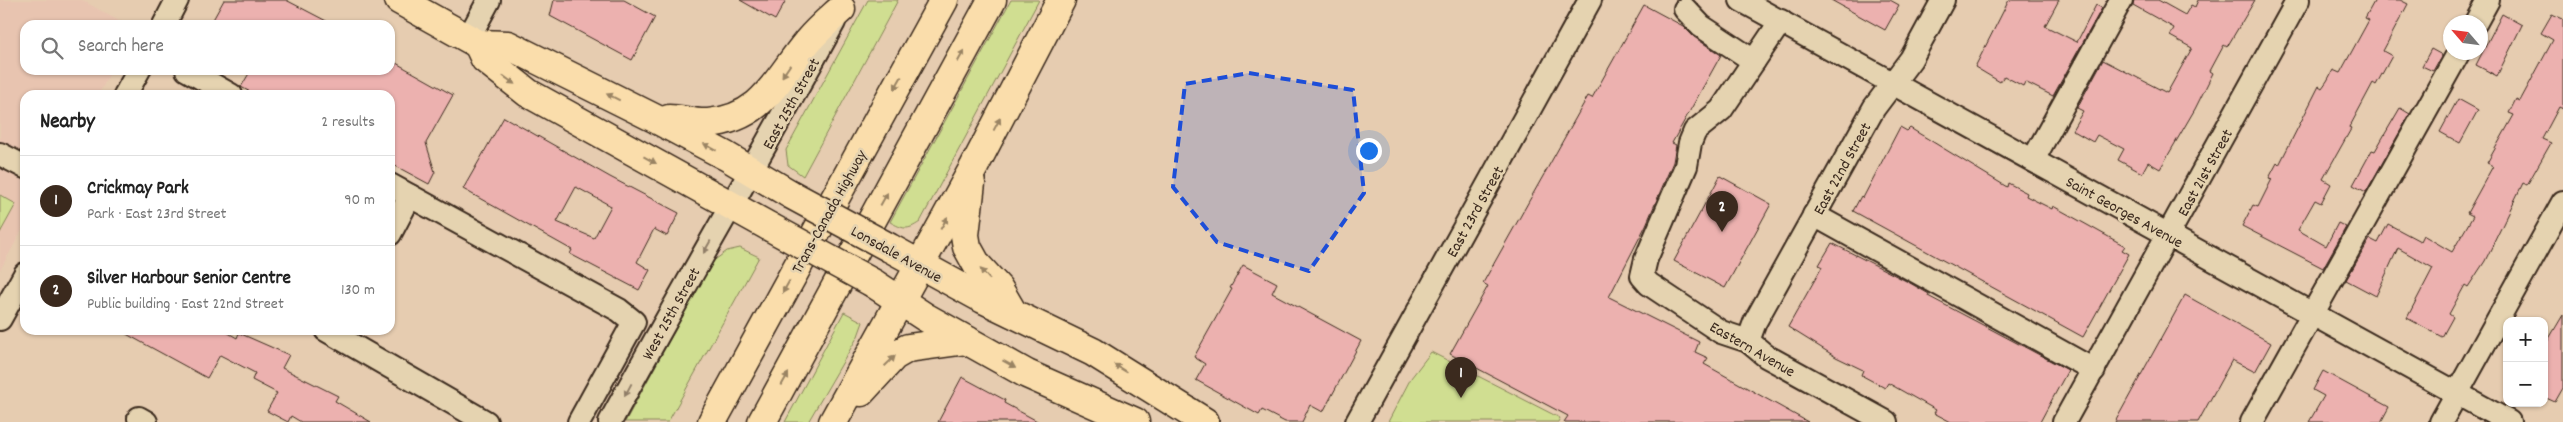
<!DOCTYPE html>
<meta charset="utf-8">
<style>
body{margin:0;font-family:Dekko,sans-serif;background:#f6f6f6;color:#222}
.controls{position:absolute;right:15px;bottom:15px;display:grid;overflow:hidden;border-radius:10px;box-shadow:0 1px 4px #0004}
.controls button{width:45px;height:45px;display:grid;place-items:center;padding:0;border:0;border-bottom:1px solid #e0e0e0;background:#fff;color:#222;font:25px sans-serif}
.compass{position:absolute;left:2443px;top:15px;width:45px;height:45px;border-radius:50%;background:#fff;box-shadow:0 1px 4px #0004;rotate:298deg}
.you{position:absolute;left:1368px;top:150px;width:18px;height:18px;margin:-12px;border:4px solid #fff;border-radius:50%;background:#1a73e8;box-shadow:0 0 0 8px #1a73e833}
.badge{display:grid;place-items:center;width:32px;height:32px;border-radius:50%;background:#3b2a1e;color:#fff;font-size:16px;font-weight:700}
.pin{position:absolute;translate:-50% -41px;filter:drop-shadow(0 1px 2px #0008)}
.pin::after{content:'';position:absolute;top:26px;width:18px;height:15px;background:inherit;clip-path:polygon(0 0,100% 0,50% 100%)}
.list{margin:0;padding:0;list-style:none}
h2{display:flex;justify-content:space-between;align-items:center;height:65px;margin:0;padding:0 20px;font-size:21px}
h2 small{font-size:16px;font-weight:400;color:#767676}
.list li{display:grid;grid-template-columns:32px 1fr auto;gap:15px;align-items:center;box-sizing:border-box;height:90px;padding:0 20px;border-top:1px solid #e0e0e0}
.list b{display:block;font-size:19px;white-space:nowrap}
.list p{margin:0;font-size:16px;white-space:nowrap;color:#767676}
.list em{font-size:16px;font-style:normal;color:#767676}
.icon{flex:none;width:28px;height:28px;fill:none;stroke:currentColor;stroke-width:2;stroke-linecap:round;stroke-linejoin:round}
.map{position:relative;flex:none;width:2563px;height:422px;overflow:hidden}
.search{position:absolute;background:#fff;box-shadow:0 1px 4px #0004;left:20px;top:20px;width:375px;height:55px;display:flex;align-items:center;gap:12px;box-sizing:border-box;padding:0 18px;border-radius:15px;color:#767676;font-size:19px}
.panel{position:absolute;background:#fff;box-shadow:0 1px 4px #0004;left:20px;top:90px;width:375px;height:245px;border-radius:15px}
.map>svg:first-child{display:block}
.built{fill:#e8c4b0}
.green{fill:#d0de91;stroke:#868458}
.building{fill:#ecb1af;stroke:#3b2a1e;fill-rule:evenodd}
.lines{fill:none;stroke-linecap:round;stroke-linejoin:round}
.minor-casing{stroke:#3b2a1e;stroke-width:26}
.major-casing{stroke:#3b2a1e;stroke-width:31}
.highway-casing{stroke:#3b2a1e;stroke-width:31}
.minor{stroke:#e5d3b0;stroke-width:22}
.major{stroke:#faddab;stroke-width:28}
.highway{stroke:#faddab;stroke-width:28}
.major-bridge-casing{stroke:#3b2a1e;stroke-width:31;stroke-linecap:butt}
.major-bridge{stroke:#faddab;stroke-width:28}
.oneway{fill:#9a8464}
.oneway2{fill:#907e67}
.marked{fill:#1d4ed8;fill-opacity:0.2;stroke:#1d4ed8;stroke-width:4;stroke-dasharray:10 6;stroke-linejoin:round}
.labels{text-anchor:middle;stroke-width:5;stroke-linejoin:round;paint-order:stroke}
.street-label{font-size:16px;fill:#3b2a1e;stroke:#e5d3b0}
</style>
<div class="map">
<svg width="2563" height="422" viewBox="0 0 2563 422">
<rect width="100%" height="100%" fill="#e6ccb0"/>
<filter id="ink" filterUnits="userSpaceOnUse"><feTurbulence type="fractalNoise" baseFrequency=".02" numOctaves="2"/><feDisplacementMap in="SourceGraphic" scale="10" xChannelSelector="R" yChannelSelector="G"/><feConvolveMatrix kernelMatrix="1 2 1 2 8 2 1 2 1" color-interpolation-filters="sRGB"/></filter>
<g filter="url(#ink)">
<polygon class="built" points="0,0 82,0 126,25 25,25 25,70 112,70 98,95 25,95 25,225 0,270"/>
<g class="green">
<polygon points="868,0 898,0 803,176 788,165 786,150"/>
<path d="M 1011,0 L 1039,0 L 920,222 C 907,231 903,229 890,222 Z"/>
<polygon points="0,195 16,204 0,233"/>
<polygon points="740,248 759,257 668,422 625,422 712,262 727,251"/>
<polygon points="844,312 863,322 858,336 808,422 785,422"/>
<polygon points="1431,352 1560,418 1558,422 1388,422 1411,378"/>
</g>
<g class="building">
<polygon points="224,0 286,0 334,25 210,25"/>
<polygon points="554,0 624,0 655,17 632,60 550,16"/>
<polygon points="740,0 786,0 775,20"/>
<polygon points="1831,0 1890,0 1899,5 1885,30"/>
<polygon points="2009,0 2059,0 2045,26 2077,42 2096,5 2102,8 2053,96 2025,82 2023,86 2004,76 2000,82 1975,67"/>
<polygon points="2134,0 2158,0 2185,15 2191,5 2195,7 2198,0 2255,0 2227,47 2224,45 2210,71 2213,73 2195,109 2160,169 2148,162 2142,173 2118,160 2124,149 2097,135 2093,142 2072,130 2083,111 2077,108 2103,60 2167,93 2192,48 2170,36 2174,28 2133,5"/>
<polygon points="2375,0 2400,0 2408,4 2383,51 2392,56 2376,85 2373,83 2349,128 2351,129 2323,179 2331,184 2321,203 2315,200 2298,230 2326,246 2338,223 2346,227 2323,268 2242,226 2253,205 2258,207 2272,179 2269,178 2277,163 2279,165 2319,86 2322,88 2327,81 2333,70 2340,73 2369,20 2365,18"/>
<polygon points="1644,5 1683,26 1694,37 1721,55 1672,143 1676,145 1673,162 1646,225 1609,297 1699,342 1695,352 1708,358 1704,364 1808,422 1564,422 1568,416 1450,354 1488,286 1483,283 1588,96 1592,98"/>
<polygon points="2502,14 2522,25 2497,76 2476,65"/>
<polygon points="2552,14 2563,19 2563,109 2559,107 2542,139 2551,143 2527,185 2523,183 2485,261 2468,287 2465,285 2449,314 2453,317 2442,337 2407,318 2433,268 2398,248 2376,296 2346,280 2370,239 2378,243 2388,224 2420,241 2423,235 2452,252 2473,216 2467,213 2493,166 2487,163 2514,115 2509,113 2516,99 2520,101 2553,40 2541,33"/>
<polygon points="2431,49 2442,55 2433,71 2422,66"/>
<polygon points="396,63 453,95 426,143 435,172 429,184 390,163 390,95 256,95 241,87 251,70 392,70"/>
<polygon points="2458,99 2478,110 2460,143 2440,132"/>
<polygon points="2400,108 2410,114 2366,192 2353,185 2372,150 2375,151"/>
<path d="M 504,117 L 610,177 L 679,213 L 667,236 L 654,229 L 637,262 L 650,270 L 639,290 L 570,254 L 572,250 L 463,189 ZM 576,187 L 611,206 L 594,238 L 557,222 Z"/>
<polygon points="1900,127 1907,131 1910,128 2007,187 2008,183 2027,193 2026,196 2052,209 2053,206 2125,246 2122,250 2129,254 2083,337 1853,211 1861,196 1863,198"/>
<polygon points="1720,176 1771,204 1725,288 1674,261"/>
<polygon points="1832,243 1910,283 1929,294 1928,296 2068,370 2040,422 1951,422 1934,413 1936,410 1888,383 1885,388 1861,375 1863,370 1836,357 1788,327 1822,267 1819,265"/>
<polygon points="1243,265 1277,283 1272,293 1361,341 1323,412 1310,405 1302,422 1285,422 1262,410 1259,415 1196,380 1205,364 1194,357 1232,289 1230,288"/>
<polygon points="2185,295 2271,343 2255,372 2232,360 2198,422 2115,422"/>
<polygon points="2563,315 2563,388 2555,402 2544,397 2544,347"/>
<polygon points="119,330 223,330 237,338 239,333 289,355 282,368 338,396 335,401 371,422 301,422 291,416 288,422 267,411 277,393 252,380 255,373 220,355 207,378"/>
<polygon points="2323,371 2389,407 2381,422 2309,422 2324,396 2313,390"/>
<polygon points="962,377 1005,400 1004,403 1039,422 938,422"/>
</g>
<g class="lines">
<g class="minor-casing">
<g id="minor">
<polyline points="1741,0 2509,422"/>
<polyline points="1685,9 1701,26 1754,61"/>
<polyline points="1781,21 1721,110 1695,131 1690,143 1686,166 1646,259 1642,276 1649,284 1721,332 1748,341 1766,356 1886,422"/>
<polyline points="2476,22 2488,0"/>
<polyline points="164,25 177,0"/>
<polyline points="468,39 489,0"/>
<polyline points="187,70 231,95"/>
<polyline points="125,95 139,70"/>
<polyline points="0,154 25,167"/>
<polyline points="2033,160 2121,0"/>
<polyline points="390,185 619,310 634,322 579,422"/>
<polyline points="1814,215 2094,370"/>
<polyline points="390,234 410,196"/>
<polyline points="0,319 25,274"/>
<polyline points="326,330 486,422"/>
<polyline points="1748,341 1755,322 1874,108 1911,59 1943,0"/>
<polyline points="139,418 146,422"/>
<path d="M 610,422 C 683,287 761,156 834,22"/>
<polyline points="1357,422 1590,0"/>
<polyline points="2064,422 2298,0"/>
<polyline points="2252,422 2459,52"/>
<polyline points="2441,422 2563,202"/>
</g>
</g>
<g class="major-casing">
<g id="major">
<polyline points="399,0 478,44 508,45 656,119 726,156 790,194"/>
<polyline points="478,44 485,59 528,93 770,227"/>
<path d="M 669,119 C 682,119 694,124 708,123 C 764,118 776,79 808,41 C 818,29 830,19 841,9"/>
<polyline points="890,248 983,299 1093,352 1205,422"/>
<polyline points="873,283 925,317 1027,374 1135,422"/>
</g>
</g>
<g class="highway-casing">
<g id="highway">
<polyline points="971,183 965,235 967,247 977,265 999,289 1013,313"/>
<polyline points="861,392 894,356 908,348 967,340"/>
<polyline points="712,422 944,0"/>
<polyline points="762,422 992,0"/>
<polyline points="833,422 974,167 1061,0"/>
</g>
</g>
<use href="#minor" class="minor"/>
<use href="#major" class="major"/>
<use href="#highway" class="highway"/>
<g class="major-bridge-casing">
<g id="major-bridge">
<polyline points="790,194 890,248"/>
<polyline points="770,227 873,283"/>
</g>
</g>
<use href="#major-bridge" class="major-bridge"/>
</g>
<defs><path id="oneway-solid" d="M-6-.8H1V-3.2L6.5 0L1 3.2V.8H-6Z" transform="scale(1.25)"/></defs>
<g class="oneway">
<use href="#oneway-solid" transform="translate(961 56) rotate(-61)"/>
<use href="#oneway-solid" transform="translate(786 71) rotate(124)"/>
<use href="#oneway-solid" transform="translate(509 80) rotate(36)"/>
<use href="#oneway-solid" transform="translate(898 83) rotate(119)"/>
<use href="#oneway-solid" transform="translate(613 97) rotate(-154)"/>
<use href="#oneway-solid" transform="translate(997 124) rotate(-62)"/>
<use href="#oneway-solid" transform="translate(710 147) rotate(-152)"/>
<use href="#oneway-solid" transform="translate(650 160) rotate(29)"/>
<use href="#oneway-solid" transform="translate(884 199) rotate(-61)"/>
<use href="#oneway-solid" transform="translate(944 223) rotate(-61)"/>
<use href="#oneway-solid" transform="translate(985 274) rotate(-132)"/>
<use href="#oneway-solid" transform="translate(786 287) rotate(119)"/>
<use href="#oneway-solid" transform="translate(890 361) rotate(-44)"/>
<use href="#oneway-solid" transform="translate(1009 364) rotate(29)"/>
<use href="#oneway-solid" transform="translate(1120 368) rotate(-148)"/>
<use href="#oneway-solid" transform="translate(785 379) rotate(-61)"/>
</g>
<g class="oneway2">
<use href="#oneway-solid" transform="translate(707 247) rotate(119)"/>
<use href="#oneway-solid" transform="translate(628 390) rotate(118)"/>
</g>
</g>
<path class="marked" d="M 1249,73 L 1353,90 L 1364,193 L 1309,271 L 1217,242 L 1173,187 L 1185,84 Z"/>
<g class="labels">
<g class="street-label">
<text transform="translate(790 103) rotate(-61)" y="6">East 25th Street</text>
<text transform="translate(1841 168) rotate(-61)" y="6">East 22nd Street</text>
<text transform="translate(2204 172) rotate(-61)" y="6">East 21st Street</text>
<text transform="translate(828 211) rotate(-61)" y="6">Trans-Canada Highway</text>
<text transform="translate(1474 211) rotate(-61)" y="6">East 23rd Street</text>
<text transform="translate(2125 211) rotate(29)" y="6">Saint Georges Avenue</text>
<text transform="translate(897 253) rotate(29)" y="6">Lonsdale Avenue</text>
<text transform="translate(670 313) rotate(-61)" y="6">West 25th Street</text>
<text transform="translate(1753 348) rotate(30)" y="6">Eastern Avenue</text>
</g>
</g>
</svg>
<div class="controls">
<button>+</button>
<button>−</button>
</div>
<svg class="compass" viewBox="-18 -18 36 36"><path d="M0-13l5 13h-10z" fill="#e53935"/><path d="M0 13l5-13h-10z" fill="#767676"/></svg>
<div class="you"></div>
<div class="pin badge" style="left:1461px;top:398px">1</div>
<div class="pin badge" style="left:1722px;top:232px">2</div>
<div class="search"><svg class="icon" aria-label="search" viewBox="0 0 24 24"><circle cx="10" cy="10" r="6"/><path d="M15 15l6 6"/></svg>Search here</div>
<section class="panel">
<h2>Nearby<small>2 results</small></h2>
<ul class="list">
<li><span class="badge">1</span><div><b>Crickmay Park</b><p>Park · East 23rd Street</p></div><em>90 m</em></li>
<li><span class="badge">2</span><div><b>Silver Harbour Senior Centre</b><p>Public building · East 22nd Street</p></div><em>130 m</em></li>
</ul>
</section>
</div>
